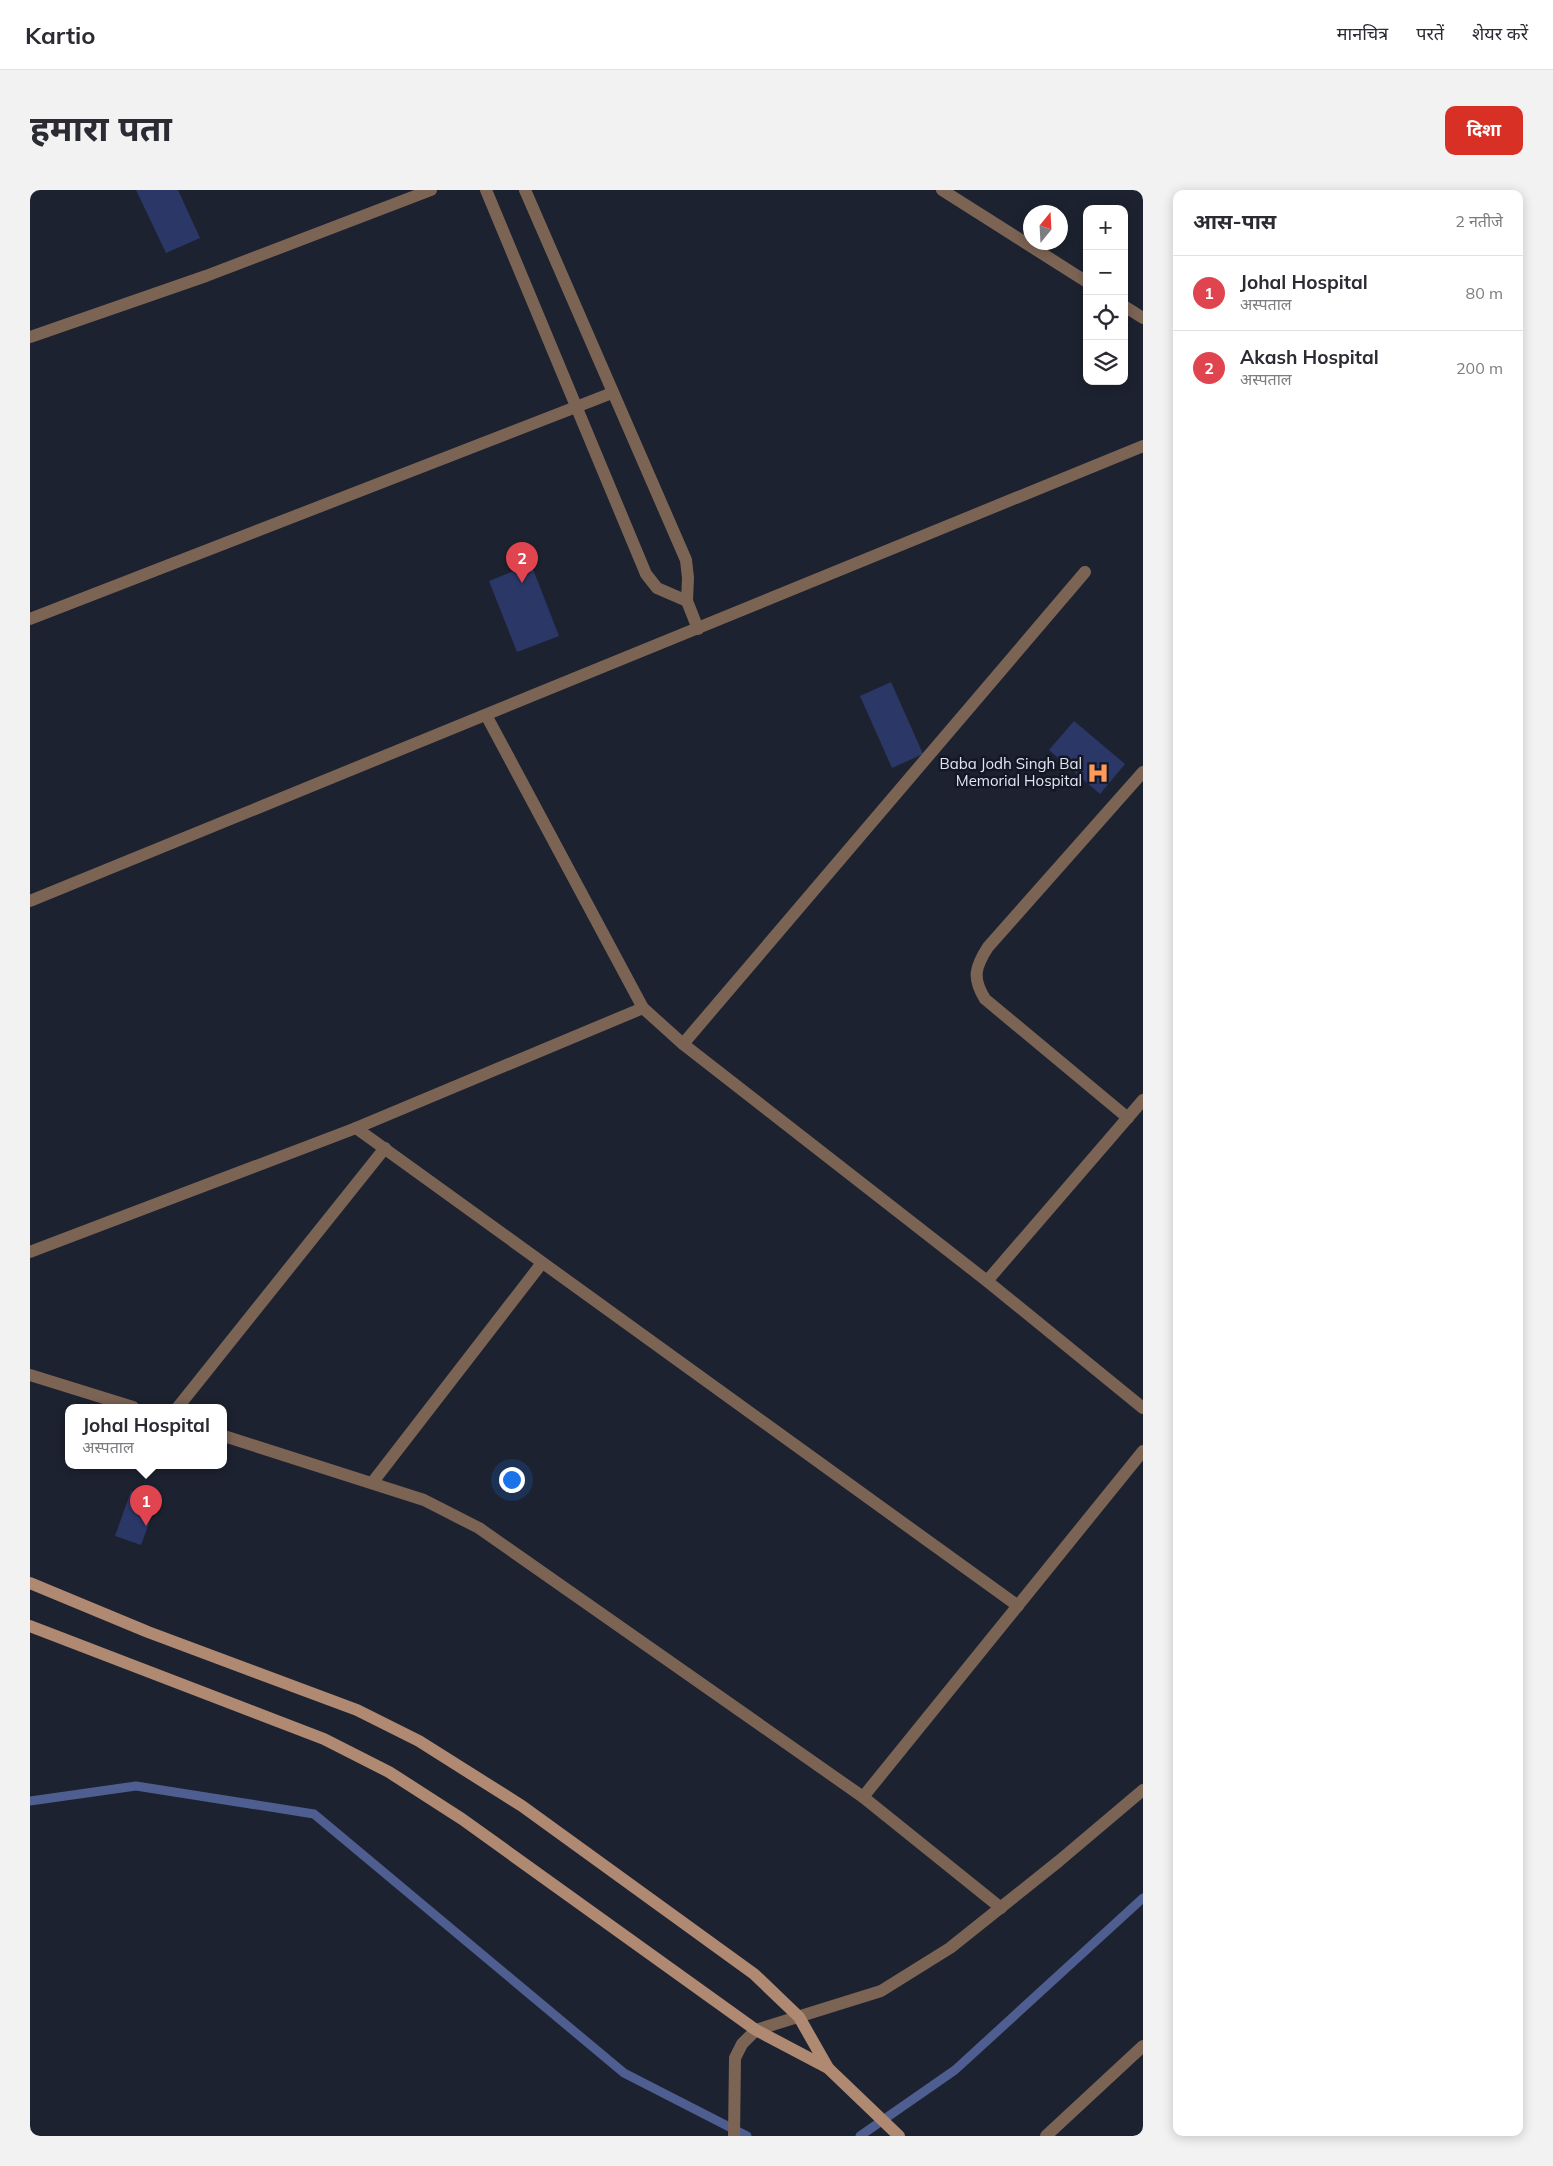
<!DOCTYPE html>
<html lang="hi">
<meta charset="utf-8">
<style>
body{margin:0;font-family:Mulish,"Noto Sans Devanagari",sans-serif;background:#f2f2f3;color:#2b2b33}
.controls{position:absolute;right:15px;top:15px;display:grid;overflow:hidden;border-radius:10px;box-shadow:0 2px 12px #0003}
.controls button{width:45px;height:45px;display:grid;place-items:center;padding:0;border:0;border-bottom:1px solid #e1e1e2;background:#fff;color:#2b2b33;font:25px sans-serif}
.compass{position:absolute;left:993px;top:15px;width:45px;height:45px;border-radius:50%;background:#fff;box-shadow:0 2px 12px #0003;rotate:18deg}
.you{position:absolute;left:481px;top:1289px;width:18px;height:18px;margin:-12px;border:4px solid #fff;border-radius:50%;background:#1a73e8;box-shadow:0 0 0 8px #1a73e833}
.badge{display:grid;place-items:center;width:32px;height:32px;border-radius:50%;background:#d93025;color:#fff;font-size:16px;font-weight:700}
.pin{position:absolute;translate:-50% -41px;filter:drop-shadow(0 1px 2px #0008)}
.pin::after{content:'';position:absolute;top:26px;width:18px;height:15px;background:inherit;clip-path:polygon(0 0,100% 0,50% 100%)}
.popup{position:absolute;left:35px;top:1214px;width:162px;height:65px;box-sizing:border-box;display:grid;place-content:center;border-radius:10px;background:#fff;filter:drop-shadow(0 1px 4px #0005);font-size:16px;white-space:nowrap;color:#7c7c81}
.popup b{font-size:19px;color:#2b2b33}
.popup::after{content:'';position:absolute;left:50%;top:100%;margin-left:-10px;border:10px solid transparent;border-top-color:#fff}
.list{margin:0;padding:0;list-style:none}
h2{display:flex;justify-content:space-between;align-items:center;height:65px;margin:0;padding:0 20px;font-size:21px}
h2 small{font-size:16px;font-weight:400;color:#7c7c81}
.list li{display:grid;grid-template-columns:32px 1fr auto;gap:15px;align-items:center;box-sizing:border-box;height:75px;padding:0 20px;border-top:1px solid #e1e1e2}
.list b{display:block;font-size:19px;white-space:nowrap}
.list p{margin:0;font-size:16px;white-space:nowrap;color:#7c7c81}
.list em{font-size:16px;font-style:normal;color:#7c7c81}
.icon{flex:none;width:28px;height:28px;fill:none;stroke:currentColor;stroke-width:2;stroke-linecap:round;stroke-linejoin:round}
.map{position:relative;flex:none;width:1113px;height:1946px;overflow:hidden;border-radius:10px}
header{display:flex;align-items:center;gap:30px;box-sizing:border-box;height:70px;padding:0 25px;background:#fff;border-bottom:1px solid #e1e1e2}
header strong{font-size:24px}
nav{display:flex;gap:28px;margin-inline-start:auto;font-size:18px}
.intro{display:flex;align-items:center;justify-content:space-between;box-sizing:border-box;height:120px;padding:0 30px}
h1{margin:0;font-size:35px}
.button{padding:12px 22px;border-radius:10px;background:#d93025;color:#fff;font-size:18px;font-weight:700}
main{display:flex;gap:30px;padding:0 30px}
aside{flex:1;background:#fff;border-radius:10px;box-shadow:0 2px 12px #0003}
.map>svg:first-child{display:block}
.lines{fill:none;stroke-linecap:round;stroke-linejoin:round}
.stream{stroke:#4f5e91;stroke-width:9}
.building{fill:#2b3766}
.minor{stroke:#7c6455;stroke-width:12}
.tertiary{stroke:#7c6455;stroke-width:12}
.secondary{stroke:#af8971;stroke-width:12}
.labels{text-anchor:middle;stroke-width:5;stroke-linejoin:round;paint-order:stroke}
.poi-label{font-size:15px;fill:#e2e6f0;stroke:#141826;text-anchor:end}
</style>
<header>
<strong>Kartio</strong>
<nav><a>मानचित्र</a><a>परतें</a><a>शेयर करें</a></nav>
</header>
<div class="intro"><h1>हमारा पता</h1><a class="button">दिशा</a></div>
<main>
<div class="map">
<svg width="1113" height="1946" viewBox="0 0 1113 1946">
<rect width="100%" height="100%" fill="#1d2230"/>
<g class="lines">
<g class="stream">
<polyline points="0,1611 106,1596 284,1624 594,1883 717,1946"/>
<polyline points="830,1946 925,1880 1113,1708"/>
</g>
</g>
<g class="building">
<polygon points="106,0 148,0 170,48 136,63"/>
<polygon points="501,374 529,446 487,462 459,391"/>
<polygon points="861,492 893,564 862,578 830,506"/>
<polygon points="1044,531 1095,574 1070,604 1019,560"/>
<polygon points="101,1301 127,1311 111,1355 85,1346"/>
</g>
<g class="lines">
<g class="minor">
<polyline points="456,0 616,384 627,398 657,411"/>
<polyline points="495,0 656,370 658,388 657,411 668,439"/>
<polyline points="912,0 1057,92"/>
<polyline points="1094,116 1113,128"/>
<polyline points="0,147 176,86 401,0"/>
<polyline points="0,429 582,203"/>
<polyline points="456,525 613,818 653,854 957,1091 1113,1218"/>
<polyline points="653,854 1055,382"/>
<path d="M 1098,928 L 955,809 C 942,788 945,777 958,757 L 1113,582"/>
<polyline points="326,938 988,1416"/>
<polyline points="0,1062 326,938 613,818"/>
<polyline points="957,1091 1113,910"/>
<polyline points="0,1185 103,1217"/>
<polyline points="148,1217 355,958"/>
<polyline points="194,1246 394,1310 449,1338 833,1607 971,1718"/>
<polyline points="342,1293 512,1073"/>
<polyline points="833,1607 1113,1261"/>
<polyline points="1016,1946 1113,1856"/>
</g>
<g class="tertiary">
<polyline points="0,711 1113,256"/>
<polyline points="704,1946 705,1868 712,1854 726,1840 851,1801 920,1758 1029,1671 1113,1600"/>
</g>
<g class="secondary">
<polyline points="0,1393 118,1442 327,1520 389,1551 492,1616 724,1784 769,1827 798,1878"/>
<polyline points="0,1436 294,1549 359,1582 432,1629 726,1840 798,1878 869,1946"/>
</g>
</g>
<defs>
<g id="hospital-bare" transform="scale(1.725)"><path d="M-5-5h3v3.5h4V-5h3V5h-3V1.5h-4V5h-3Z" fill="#fe9b58" stroke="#141826" stroke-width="2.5" paint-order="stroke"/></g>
</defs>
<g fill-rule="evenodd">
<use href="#hospital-bare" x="1068" y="583"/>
</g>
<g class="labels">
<g class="poi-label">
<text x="1052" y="579">Baba Jodh Singh Bal<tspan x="1052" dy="17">Memorial Hospital</tspan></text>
</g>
</g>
</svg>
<div class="controls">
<button>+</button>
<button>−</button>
<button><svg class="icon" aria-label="locate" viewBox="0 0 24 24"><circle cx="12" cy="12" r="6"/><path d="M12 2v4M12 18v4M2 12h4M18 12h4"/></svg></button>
<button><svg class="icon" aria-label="layers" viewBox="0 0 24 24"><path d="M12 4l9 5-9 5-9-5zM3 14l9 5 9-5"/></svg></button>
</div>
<svg class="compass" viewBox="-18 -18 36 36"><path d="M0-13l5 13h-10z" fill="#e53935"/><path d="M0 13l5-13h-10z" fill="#7c7c81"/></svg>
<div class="you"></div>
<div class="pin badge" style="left:116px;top:1336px;background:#e0444e">1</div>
<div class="popup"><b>Johal Hospital</b>अस्पताल</div>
<div class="pin badge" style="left:492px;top:393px;background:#e0444e">2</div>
</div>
<aside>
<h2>आस-पास<small>2 नतीजे</small></h2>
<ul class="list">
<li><span class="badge" style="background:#e0444e">1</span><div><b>Johal Hospital</b><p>अस्पताल</p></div><em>80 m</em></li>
<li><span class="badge" style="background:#e0444e">2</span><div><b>Akash Hospital</b><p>अस्पताल</p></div><em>200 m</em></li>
</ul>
</aside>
</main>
